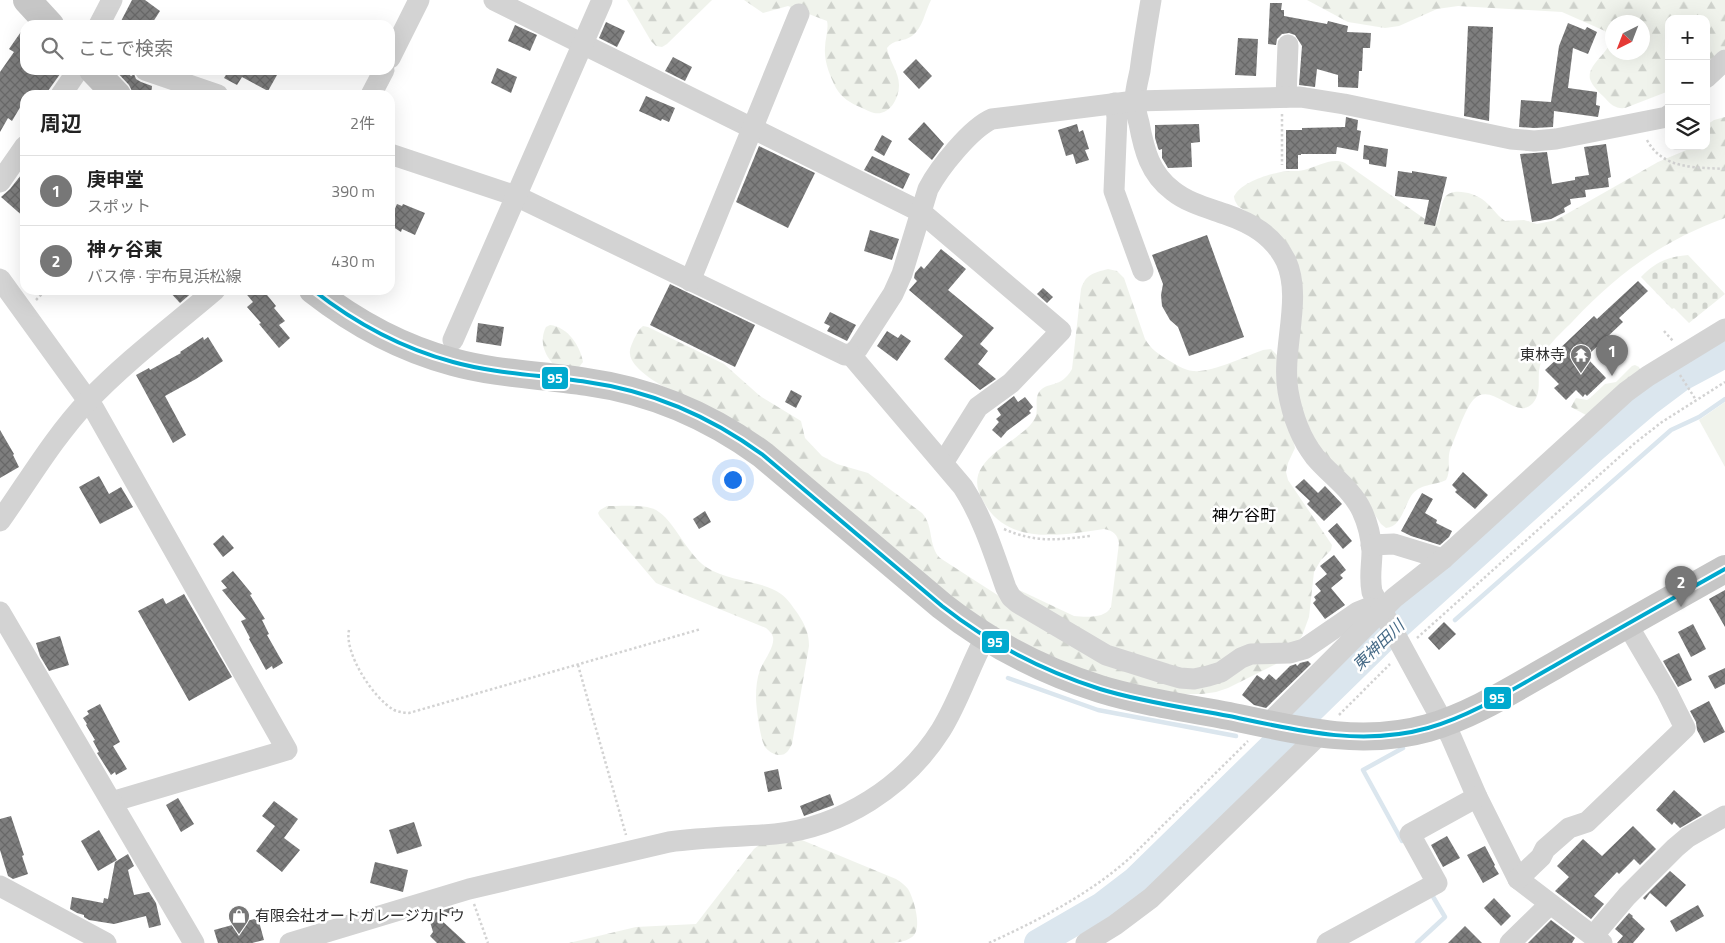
<!DOCTYPE html>
<html lang="ja">
<meta charset="utf-8">
<style>
body{margin:0;font-family:"Titillium Web","Noto Sans JP",sans-serif;background:#f2f2f2;color:#222}
.controls{position:absolute;right:15px;top:15px;display:grid;overflow:hidden;border-radius:10px;box-shadow:0 5px 20px #0002}
.controls button{width:45px;height:45px;display:grid;place-items:center;padding:0;border:0;border-bottom:1px solid #e0e0e0;background:#fff;color:#222;font:25px sans-serif}
.compass{position:absolute;left:1605px;top:15px;width:45px;height:45px;border-radius:50%;background:#fff;box-shadow:0 5px 20px #0002;rotate:222deg}
.you{position:absolute;left:732px;top:479px;width:18px;height:18px;margin:-12px;border:4px solid #fff;border-radius:50%;background:#1a73e8;box-shadow:0 0 0 8px #1a73e833}
.badge{display:grid;place-items:center;width:32px;height:32px;border-radius:50%;background:#777;color:#fff;font-size:16px;font-weight:700}
.pin{position:absolute;translate:-50% -41px;filter:drop-shadow(0 1px 2px #0008)}
.pin::after{content:'';position:absolute;top:26px;width:18px;height:15px;background:inherit;clip-path:polygon(0 0,100% 0,50% 100%)}
.list{margin:0;padding:0;list-style:none}
h2{display:flex;justify-content:space-between;align-items:center;height:65px;margin:0;padding:0 20px;font-size:21px}
h2 small{font-size:16px;font-weight:400;color:#767676}
.list li{display:grid;grid-template-columns:32px 1fr auto;gap:15px;align-items:center;box-sizing:border-box;height:70px;padding:0 20px;border-top:1px solid #e0e0e0}
.list b{display:block;font-size:19px;white-space:nowrap}
.list p{margin:0;font-size:16px;white-space:nowrap;color:#767676}
.list em{font-size:16px;font-style:normal;color:#767676}
.icon{flex:none;width:28px;height:28px;fill:none;stroke:currentColor;stroke-width:2;stroke-linecap:round;stroke-linejoin:round}
.map{position:relative;flex:none;width:1725px;height:943px;overflow:hidden}
.search{position:absolute;background:#fff;box-shadow:0 5px 20px #0002;left:20px;top:20px;width:375px;height:55px;display:flex;align-items:center;gap:12px;box-sizing:border-box;padding:0 18px;border-radius:15px;color:#767676;font-size:19px}
.panel{position:absolute;background:#fff;box-shadow:0 5px 20px #0002;left:20px;top:90px;width:375px;height:205px;border-radius:15px}
.map>svg:first-child{display:block}
.forest{fill:url(#forest-firs);fill-rule:evenodd}
.cemetery{fill:url(#cemetery-stones)}
.garden{fill:#f0f3ec}
.lines{fill:none;stroke-linecap:round;stroke-linejoin:round}
.stream{stroke:#dbe6ee;stroke-width:4.5}
.river{stroke:#dbe6ee;stroke-width:28}
.building{fill:url(#building-cross-hatch)}
.path{stroke:#d3d3d3;stroke-width:2.5;stroke-dasharray:2.5 2.5;stroke-linecap:butt}
.minor{stroke:#d3d3d3;stroke-width:21}
.major{stroke:#c6c6c6;stroke-width:28}
.bus-1-casing{stroke:#fff;stroke-width:8}
.bus-1{stroke:#00a9ce;stroke-width:4}
.labels{text-anchor:middle;stroke-width:5;stroke-linejoin:round;paint-order:stroke}
.poi-label{font-size:15px;fill:#2e2e2e;stroke:#fff;text-anchor:end}
.neighbourhood-label{font-size:16px;fill:#000;stroke:#fff}
.water-label{font-size:16px;font-style:italic;fill:#466a86;stroke:#fff}
.line-badge{stroke:#fff;stroke-width:2}
.badge-label{font-size:14px;text-anchor:middle;font-weight:bold;fill:#fff}
</style>
<div class="map">
<svg width="1725" height="943" viewBox="0 0 1725 943">
<defs>
<pattern id="forest-firs" width="22" height="20" patternUnits="userSpaceOnUse" patternTransform="scale(1.25)"><rect width="22" height="20" fill="#f0f3ec"/><path d="M5 1l3.5 6h-7zM16 11l3.5 6h-7z" fill="#ced1cb"/></pattern>
<pattern id="cemetery-stones" width="16" height="16" patternUnits="userSpaceOnUse" patternTransform="scale(1.25)"><rect width="16" height="16" fill="#f0f3ec"/><path d="M2 7V4a2 2 0 0 1 4 0v3zM10 15v-3a2 2 0 0 1 4 0v3z" fill="#ced1cb"/></pattern>
<pattern id="building-cross-hatch" width="8" height="8" patternUnits="userSpaceOnUse" patternTransform="scale(1.25)"><rect width="8" height="8" fill="#7e7e7e"/><path d="M0 0l8 8M0 8l8-8" fill="none" stroke="#686868"/></pattern>
</defs>
<rect width="100%" height="100%" fill="#fff"/>
<g class="forest">
<polygon points="627,0 712,0 667,44 662,47 656,46 651,41"/>
<path d="M 744,0 L 931,0 C 925,11 923,28 912,36 C 904,42 893,39 887,48 C 889,61 899,72 899,85 C 899,98 890,116 874,113 C 870,112 865,109 860,107 C 850,103 842,98 836,88 C 830,76 824,62 825,48 C 825,39 829,29 827,21 L 788,6 L 763,13 Z"/>
<path d="M 1307,0 L 1725,0 L 1725,49 L 1706,65 L 1706,19 L 1669,19 L 1669,91 L 1625,108 C 1616,109 1611,105 1605,98 C 1600,93 1592,86 1590,79 C 1586,61 1623,47 1605,31 L 1562,12 L 1458,6 L 1437,9 L 1399,26 L 1385,28 L 1348,22 ZM 1612,22 L 1642,22 L 1642,52 L 1612,52 Z"/>
<path d="M 1725,117 L 1725,218 C 1662,241 1618,273 1573,321 C 1564,330 1554,339 1547,349 C 1543,356 1540,363 1539,371 C 1538,382 1541,393 1533,403 C 1516,422 1493,381 1474,399 C 1465,408 1456,437 1450,450 C 1447,460 1451,472 1446,480 C 1434,486 1420,483 1411,496 C 1404,507 1401,527 1386,528 L 1381,524 L 1364,499 L 1321,452 L 1299,406 L 1295,355 L 1271,228 L 1238,206 L 1235,201 L 1234,197 C 1240,183 1266,175 1281,172 C 1288,170 1297,172 1304,170 C 1318,167 1331,157 1345,163 L 1432,224 L 1436,223 C 1441,215 1440,205 1445,197 C 1452,187 1474,193 1482,199 C 1491,205 1496,215 1505,221 L 1524,220 L 1537,224 L 1556,220 L 1658,162 L 1696,146 L 1706,146 L 1708,124 L 1714,120 Z"/>
<path d="M 1108,269 L 1117,271 L 1124,278 L 1145,339 C 1151,349 1158,354 1168,360 C 1175,364 1184,370 1193,371 C 1211,373 1246,356 1263,350 L 1271,349 L 1277,355 L 1295,448 L 1288,463 L 1286,472 L 1288,480 L 1332,545 L 1331,550 L 1321,560 L 1314,572 L 1309,617 L 1302,636 L 1291,651 L 1276,664 L 1228,688 L 1216,692 L 1202,694 L 1176,694 L 1104,678 L 1006,637 L 670,390 C 658,384 631,368 630,354 C 629,349 632,344 634,339 C 637,334 638,330 643,326 L 648,327 L 724,364 L 760,396 L 801,421 L 805,438 L 822,456 L 837,464 L 868,473 L 922,513 C 934,526 928,546 940,558 L 1016,607 L 1017,589 L 1074,616 C 1085,617 1105,619 1111,607 L 1119,543 C 1117,534 1114,531 1104,529 C 1061,535 1006,547 982,499 C 976,488 975,477 982,467 C 993,448 1027,435 1035,418 C 1039,410 1034,400 1039,392 C 1047,381 1061,389 1072,369 L 1081,289 C 1086,274 1093,273 1108,269 Z"/>
<path d="M 550,325 C 568,327 580,346 583,362 L 579,367 L 554,365 C 544,354 539,341 546,327 Z"/>
<polygon points="1635,365 1639,367 1640,370 1586,415 1571,407 1576,398 1587,400 1590,398 1605,384 1616,382 1632,366"/>
<path d="M 607,506 C 620,506 646,504 656,510 C 674,520 687,554 706,567 C 728,582 762,580 781,594 C 788,599 793,607 798,614 C 805,625 809,633 809,646 L 792,744 C 789,750 786,756 778,755 C 773,754 768,751 765,747 C 760,738 756,707 756,697 C 756,687 757,678 760,670 C 764,660 775,647 773,637 C 772,633 769,631 766,628 L 656,583 L 600,517 L 598,513 L 600,510 Z"/>
<path d="M 797,838 L 896,879 C 901,882 905,885 908,889 C 914,899 923,929 912,937 C 907,941 899,942 894,943 L 569,943 L 636,927 L 696,924 L 754,849 L 761,843 Z"/>
</g>
<path class="cemetery" d="M 1688,255 L 1725,294 L 1689,323 L 1674,308 L 1672,309 L 1641,277 C 1656,262 1666,257 1688,255 Z"/>
<polygon class="garden" points="1725,402 1725,467 1699,420"/>
<g class="lines">
<g class="stream">
<polyline points="1455,620 1671,430 1699,417 1725,399"/>
<polyline points="1008,678 1098,710 1236,736"/>
<polyline points="1253,754 1260,760"/>
<polyline points="1402,841 1363,770 1403,748"/>
<polyline points="1417,943 1445,917 1432,895"/>
</g>
<polyline class="river" points="1038,943 1102,906 1136,880 1389,633 1594,448 1648,402 1680,378 1725,354"/>
</g>
<g class="building">
<polygon points="132,0 145,0 160,11 151,25 119,25"/>
<polygon points="1270,3 1282,3 1281,10 1284,10 1284,16 1327,24 1328,21 1348,26 1347,32 1371,33 1370,48 1363,48 1362,71 1359,71 1358,88 1338,87 1338,75 1317,69 1315,87 1299,85 1302,46 1295,35 1289,33 1282,34 1277,39 1276,45 1268,44"/>
<polygon points="606,22 625,31 617,47 599,38"/>
<polygon points="1568,23 1585,30 1587,27 1597,32 1588,54 1573,48 1568,88 1597,92 1596,105 1600,106 1598,117 1554,111 1553,127 1534,128 1519,127 1521,100 1551,102 1559,46"/>
<polygon points="515,25 537,35 530,51 508,41"/>
<polygon points="25,26 25,70 63,70 45,95 25,95 25,99 12,121 8,118 0,132 0,72 14,52 9,49"/>
<polygon points="1468,26 1493,27 1489,121 1464,116"/>
<polygon points="1238,38 1258,39 1256,76 1235,75"/>
<polygon points="673,57 692,67 685,81 665,71"/>
<polygon points="916,59 932,76 919,89 903,72"/>
<polygon points="497,68 517,77 511,93 491,83"/>
<polygon points="115,70 125,70 131,76 134,74 136,79 141,82 152,86 151,95 132,95 132,91 129,85"/>
<polygon points="229,70 269,70 277,75 268,91 242,77 237,85 224,78"/>
<polygon points="646,96 675,108 669,122 662,119 661,121 639,111"/>
<polygon points="1346,117 1358,120 1357,130 1361,131 1358,151 1337,147 1336,154 1301,154 1301,155 1298,155 1298,169 1286,169 1286,130 1302,130 1302,128 1345,127"/>
<polygon points="924,122 944,144 932,160 908,139"/>
<polygon points="1077,124 1079,132 1083,130 1089,149 1085,150 1089,160 1076,164 1073,154 1066,156 1058,130"/>
<polygon points="1199,124 1200,142 1191,143 1192,167 1168,168 1162,158 1162,149 1159,150 1158,148 1155,138 1155,125"/>
<polygon points="882,135 892,141 884,156 874,150"/>
<polygon points="1606,144 1611,177 1608,178 1609,187 1585,190 1586,197 1570,199 1571,204 1564,208 1565,212 1551,219 1532,222 1520,154 1547,152 1552,184 1575,180 1575,177 1589,175 1584,147"/>
<polygon points="1364,145 1388,149 1386,167 1369,164 1369,160 1363,159"/>
<polygon points="759,146 815,173 788,228 736,202"/>
<polygon points="872,156 910,174 903,189 864,170"/>
<polygon points="25,170 25,218 1,197 10,189"/>
<polygon points="1398,171 1412,173 1412,171 1447,177 1435,226 1424,224 1429,200 1395,196"/>
<polygon points="397,204 402,206 403,204 425,213 415,235 402,229 401,232 390,225 390,220"/>
<polygon points="870,230 899,239 892,260 864,251"/>
<polygon points="1207,235 1244,337 1189,356 1178,327 1170,320 1162,306 1161,295 1163,284 1152,255"/>
<polygon points="941,249 966,269 948,290 994,328 980,344 988,351 978,364 996,379 980,390 944,359 963,336 909,290 917,281 914,278 915,273 921,266 924,269"/>
<polygon points="1638,281 1648,291 1619,318 1623,322 1586,357 1606,378 1587,396 1585,394 1583,397 1576,390 1566,400 1554,388 1559,384 1545,370 1558,358 1554,354 1594,316 1597,319"/>
<polygon points="670,284 755,325 735,367 650,325"/>
<polygon points="1043,288 1053,297 1047,303 1037,294"/>
<polygon points="168,290 195,290 180,303"/>
<polygon points="243,290 263,290 276,306 274,308 285,321 279,325 290,338 279,348 259,324 261,323 247,307 253,302"/>
<polygon points="830,312 856,325 847,341 827,331 830,326 824,323"/>
<polygon points="478,323 504,327 501,346 476,342"/>
<polygon points="887,331 898,338 901,334 911,341 897,361 877,346"/>
<polygon points="203,337 204,340 208,337 223,361 196,379 165,396 186,435 173,443 136,375 149,368 150,370 181,353 180,352"/>
<polygon points="791,390 802,396 796,408 785,402"/>
<polygon points="1014,396 1018,402 1025,397 1033,407 1029,411 1031,413 1007,431 1001,438 992,430 999,422 996,419 1001,415 997,409"/>
<polygon points="0,430 14,454 13,455 19,467 0,478"/>
<polygon points="1463,472 1488,495 1475,509 1455,492 1457,490 1452,485"/>
<polygon points="99,476 109,494 121,487 133,507 100,524 79,487"/>
<polygon points="1304,479 1318,493 1325,486 1342,504 1324,521 1307,504 1310,501 1295,487"/>
<polygon points="1422,493 1433,499 1425,513 1437,520 1436,523 1452,531 1449,537 1440,545 1411,536 1401,531"/>
<polygon points="705,511 711,522 699,529 693,519"/>
<polygon points="1337,523 1352,541 1343,549 1328,531"/>
<polygon points="223,535 234,548 223,557 213,544"/>
<polygon points="1334,555 1346,570 1340,575 1343,578 1331,588 1345,605 1325,619 1313,603 1316,600 1314,597 1321,591 1315,584 1327,574 1320,566"/>
<polygon points="233,571 252,594 250,595 265,619 262,620 269,634 267,635 283,663 273,669 272,666 266,670 249,639 250,638 241,621 246,619 222,590 227,588 221,581"/>
<polygon points="1725,590 1725,627 1709,599"/>
<polygon points="184,594 232,677 189,701 138,611 163,598 166,604"/>
<polygon points="1444,622 1456,634 1439,650 1428,638"/>
<polygon points="1693,624 1706,649 1691,657 1678,632"/>
<polygon points="60,636 69,665 49,671 40,656 36,643"/>
<polygon points="1679,653 1692,680 1678,687 1663,661"/>
<polygon points="1308,661 1311,664 1266,708 1254,705 1242,695 1257,675 1264,680 1269,674 1276,680 1290,666 1296,664 1297,666 1300,663"/>
<polygon points="1725,668 1725,684 1715,689 1708,676"/>
<polygon points="1709,701 1725,732 1704,743 1697,730 1696,722 1690,711"/>
<polygon points="100,704 120,742 113,746 127,769 116,775 115,772 111,775 97,753 99,752 93,741 95,740 86,725 87,724 83,718 89,714 87,711"/>
<polygon points="778,769 782,789 768,792 764,772"/>
<polygon points="1674,790 1702,815 1680,828 1674,822 1672,825 1656,810"/>
<polygon points="830,794 834,805 804,816 800,806"/>
<polygon points="178,798 194,824 181,832 166,805"/>
<polygon points="274,801 298,819 284,838 300,850 282,872 256,851 275,826 262,816"/>
<polygon points="11,816 24,855 22,856 28,874 13,879 8,876 0,850 0,819"/>
<polygon points="414,822 422,846 397,854 389,830"/>
<polygon points="1633,826 1656,849 1640,865 1634,859 1619,874 1617,872 1594,896 1604,904 1591,919 1555,891 1569,877 1557,866 1583,839 1602,856"/>
<polygon points="99,830 117,860 98,871 81,841"/>
<polygon points="1447,836 1460,858 1443,867 1431,845"/>
<polygon points="1485,846 1495,865 1494,866 1499,874 1483,883 1467,855"/>
<polygon points="128,854 134,866 128,870 134,895 149,892 156,903 161,925 149,928 146,916 114,924 89,920 84,917 84,915 77,913 70,909 72,897 103,903 104,898 108,899 115,862"/>
<polygon points="375,862 408,870 403,892 370,883"/>
<polygon points="1670,871 1686,885 1666,907 1650,893 1645,900 1643,898"/>
<polygon points="1494,898 1511,916 1501,926 1484,908"/>
<polygon points="1698,905 1704,916 1676,932 1670,921"/>
<polygon points="453,907 455,914 440,919 466,943 437,943 430,936 433,932 428,915"/>
<polygon points="1629,913 1633,916 1632,917 1645,929 1633,943 1617,943 1623,936 1615,929"/>
<polygon points="258,918 264,940 252,943 218,943 214,930"/>
<polygon points="1551,920 1575,938 1572,943 1528,943"/>
<polygon points="1465,926 1482,943 1448,943"/>
</g>
<g class="lines">
<g class="path">
<polyline points="1282,114 1282,165"/>
<path d="M 1647,140 C 1663,170 1696,167 1725,169"/>
<polyline points="36,300 46,290"/>
<polyline points="1664,331 1673,341"/>
<polyline points="1680,375 1696,400"/>
<path d="M 1004,529 C 1036,543 1057,540 1090,536"/>
<path d="M 349,630 C 344,653 373,698 394,710 C 399,712 404,713 409,713 L 701,629"/>
<polyline points="1417,638 1635,443 1662,422 1725,382"/>
<polyline points="578,665 626,835"/>
<polyline points="1339,715 1390,664"/>
<polyline points="474,904 488,943"/>
<path d="M 989,943 C 1041,919 1090,894 1132,856 L 1248,741"/>
</g>
<g class="minor">
<polyline points="494,0 921,212 1061,331 1011,383 978,407 943,463"/>
<path d="M 1151,0 C 1147,24 1143,47 1140,71 C 1138,80 1135,91 1135,101 C 1135,108 1137,116 1139,123 C 1144,150 1150,174 1173,191 C 1188,203 1208,208 1225,214 C 1251,223 1273,235 1286,261 C 1303,298 1281,350 1288,391 C 1292,414 1301,439 1315,457 C 1330,475 1352,489 1362,511 C 1368,524 1371,537 1372,551 C 1372,565 1369,577 1372,592 L 1451,737 L 1477,797 L 1518,879 L 1602,943"/>
<polyline points="99,25 112,0"/>
<polyline points="390,58 419,0"/>
<polyline points="145,70 218,95"/>
<polyline points="1706,78 1725,60"/>
<polyline points="61,95 78,70"/>
<polyline points="371,95 384,70"/>
<polyline points="1286,97 1288,45"/>
<polyline points="1115,103 1117,117 1114,191 1143,271"/>
<path d="M 390,154 L 516,196 L 845,355 L 853,353 L 858,348 L 893,294 L 902,274 L 928,189 C 939,168 971,128 992,119 L 1135,101 L 1300,97 L 1344,104 L 1511,139 L 1534,141 L 1556,139 L 1667,117 L 1669,115"/>
<polyline points="0,182 25,146"/>
<polyline points="0,279 94,409 287,750 118,800 113,804"/>
<polyline points="690,281 799,14"/>
<polyline points="453,340 602,0"/>
<path d="M 850,354 L 963,487 C 983,518 994,554 1006,588 L 1011,597 L 1018,603 L 1106,655 L 1166,674 L 1180,678 L 1194,679 L 1208,676 L 1221,672 L 1241,658 L 1251,654 L 1290,653 L 1304,649 L 1358,612 L 1368,608 L 1382,610"/>
<path d="M 0,521 C 29,480 54,437 88,401 C 127,360 173,326 215,290"/>
<polyline points="1371,545 1394,544 1443,559"/>
<polyline points="0,612 194,943"/>
<polyline points="1268,724 1394,598 1443,559 1626,392 1648,376 1725,329"/>
<polyline points="1518,879 1541,857 1545,849 1569,828 1587,822 1685,728 1667,692 1627,624"/>
<polyline points="0,886 106,943"/>
<polyline points="1593,936 1627,896 1675,848 1688,837 1725,816"/>
<path d="M 290,943 L 469,889 L 669,842 C 704,837 740,837 775,834 C 842,827 905,787 941,730 C 959,701 969,668 985,638"/>
<polyline points="1086,943 1115,925 1151,898 1320,734"/>
<polyline points="1327,943 1437,883 1410,834 1477,797"/>
<polyline points="1510,943 1550,904"/>
</g>
<g class="major">
<polyline points="27,0 50,25"/>
<polyline points="93,70 117,95"/>
<path d="M 313,290 C 355,323 401,348 453,362 C 496,374 543,375 587,382 C 652,391 711,417 763,455 L 942,606 C 989,643 1043,671 1100,689 C 1142,702 1187,708 1229,716 C 1295,730 1361,747 1428,728 C 1473,715 1513,689 1554,666 C 1611,633 1668,601 1725,569"/>
</g>
<g class="bus-1-casing">
<path id="bus-1" d="M 313,290 C 355,323 401,348 453,362 C 496,374 543,375 587,382 C 652,391 711,417 763,455 L 942,606 C 989,643 1043,671 1100,689 C 1142,702 1187,708 1229,716 C 1295,730 1361,747 1428,728 C 1473,715 1513,689 1554,666 C 1611,633 1668,601 1725,569"/>
</g>
<use href="#bus-1" class="bus-1"/>
</g>
<defs>
<g id="temple-pin" transform="scale(1.125)"><path d="M0 17L-7.5 6A9.5 9.5 0 1 1 7.5 6Z" fill="#777" stroke="#fff"/><path d="M0-6L5-2H3V0L6.5 2.5H4V6H1.5V3h-3V6H-4V2.5H-6.5L-3 0V-2H-5Z" fill="#fff"/></g>
<g id="shop-pin" transform="scale(1.125)"><path d="M0 17L-7.5 6A9.5 9.5 0 1 1 7.5 6Z" fill="#777" stroke="#fff"/><path d="M-5-2.5h2.3a2.7 3.5 0 0 1 5.4 0H5L5.5 6h-11ZM-1.5-2.5h3a1.5 2.3 0 0 0-3 0Z" fill="#fff"/></g>
</defs>
<g fill-rule="evenodd">
<use href="#temple-pin" x="1581" y="355"/>
<use href="#shop-pin" x="239" y="916"/>
</g>
<g class="labels">
<g class="poi-label">
<text x="1565" y="360">東林寺</text>
<text x="255" y="921" text-anchor="start">有限会社オートガレージカトウ</text>
</g>
<g class="neighbourhood-label">
<text x="1244" y="521">神ケ谷町</text>
</g>
<g class="water-label">
<text transform="translate(1378 645) rotate(-44)" y="6">東神田川</text>
</g>
</g>
<g class="line-badge">
<rect x="541" y="366" width="28" height="24" rx="5" fill="#00a9ce"/>
<rect x="981" y="630" width="29" height="24" rx="5" fill="#00a9ce"/>
<rect x="1483" y="686" width="29" height="24" rx="5" fill="#00a9ce"/>
</g>
<g class="badge-label">
<text x="555" y="383">95</text>
<text x="995" y="647">95</text>
<text x="1497" y="703">95</text>
</g>
</svg>
<div class="controls">
<button>+</button>
<button>−</button>
<button><svg class="icon" aria-label="layers" viewBox="0 0 24 24"><path d="M12 4l9 5-9 5-9-5zM3 14l9 5 9-5"/></svg></button>
</div>
<svg class="compass" viewBox="-18 -18 36 36"><path d="M0-13l5 13h-10z" fill="#e53935"/><path d="M0 13l5-13h-10z" fill="#767676"/></svg>
<div class="you"></div>
<div class="pin badge" style="left:1612px;top:376px">1</div>
<div class="pin badge" style="left:1681px;top:607px">2</div>
<div class="search"><svg class="icon" aria-label="search" viewBox="0 0 24 24"><circle cx="10" cy="10" r="6"/><path d="M15 15l6 6"/></svg>ここで検索</div>
<section class="panel">
<h2>周辺<small>2件</small></h2>
<ul class="list">
<li><span class="badge">1</span><div><b>庚申堂</b><p>スポット</p></div><em>390 m</em></li>
<li><span class="badge">2</span><div><b>神ヶ谷東</b><p>バス停 · 宇布見浜松線</p></div><em>430 m</em></li>
</ul>
</section>
</div>
